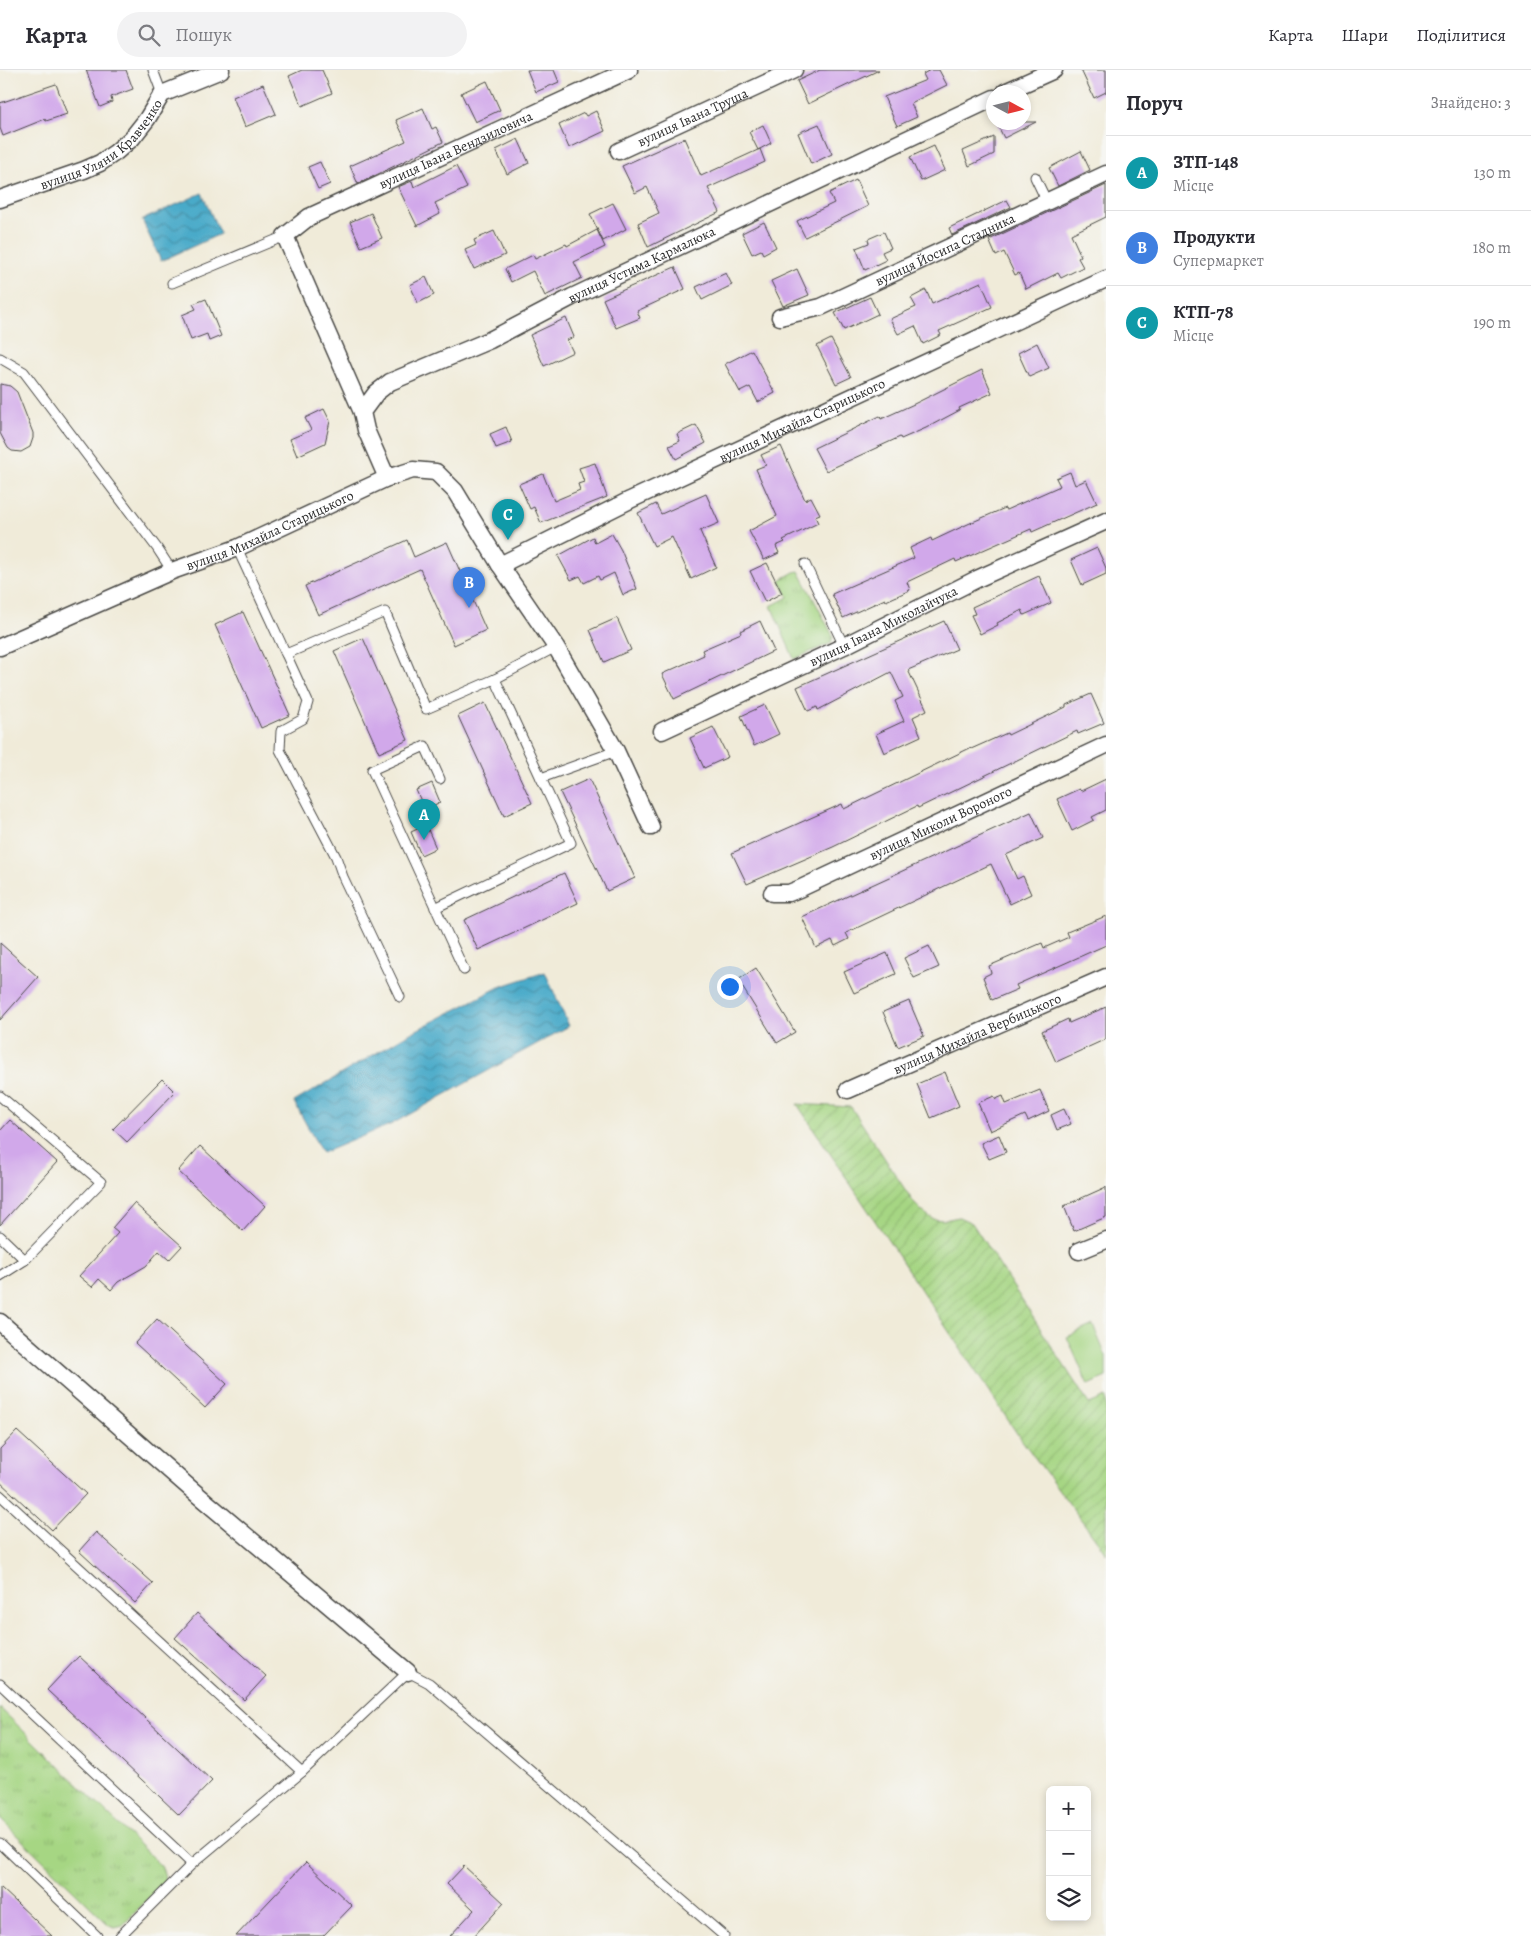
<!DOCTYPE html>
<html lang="uk">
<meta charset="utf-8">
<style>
body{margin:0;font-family:Alegreya,serif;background:#f2f2f3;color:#2b2b33}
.controls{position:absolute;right:15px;bottom:15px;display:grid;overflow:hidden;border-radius:8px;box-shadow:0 2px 8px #0003}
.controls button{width:45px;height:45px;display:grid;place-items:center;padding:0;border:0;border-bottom:1px solid #e1e1e2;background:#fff;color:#2b2b33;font:25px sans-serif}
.compass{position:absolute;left:986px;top:15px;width:45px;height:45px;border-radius:50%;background:#fff;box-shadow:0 2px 8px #0003;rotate:97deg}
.you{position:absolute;left:729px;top:916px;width:18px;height:18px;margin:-12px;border:4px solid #fff;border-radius:50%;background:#1a73e8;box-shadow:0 0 0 8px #1a73e833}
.badge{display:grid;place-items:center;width:32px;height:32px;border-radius:50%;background:#ea580c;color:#fff;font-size:16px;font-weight:700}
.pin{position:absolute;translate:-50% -41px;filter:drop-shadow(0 1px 2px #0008)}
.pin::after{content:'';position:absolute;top:26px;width:18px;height:15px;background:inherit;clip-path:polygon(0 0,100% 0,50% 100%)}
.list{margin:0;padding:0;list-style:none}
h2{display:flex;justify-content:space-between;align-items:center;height:65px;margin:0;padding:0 20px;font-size:21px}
h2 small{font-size:16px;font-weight:400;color:#7c7c81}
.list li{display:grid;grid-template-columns:32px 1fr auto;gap:15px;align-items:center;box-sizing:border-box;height:75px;padding:0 20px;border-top:1px solid #e1e1e2}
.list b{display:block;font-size:19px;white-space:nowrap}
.list p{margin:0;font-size:16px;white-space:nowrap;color:#7c7c81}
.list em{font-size:16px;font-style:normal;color:#7c7c81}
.icon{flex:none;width:28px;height:28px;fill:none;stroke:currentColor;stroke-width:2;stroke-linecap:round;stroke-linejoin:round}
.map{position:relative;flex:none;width:1106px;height:1866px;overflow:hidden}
header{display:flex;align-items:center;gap:30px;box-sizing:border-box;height:70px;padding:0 25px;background:#fff;border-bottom:1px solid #e1e1e2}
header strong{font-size:24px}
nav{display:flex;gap:28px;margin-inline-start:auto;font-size:18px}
.search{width:350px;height:45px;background:#f2f2f3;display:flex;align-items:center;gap:12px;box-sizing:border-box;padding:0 18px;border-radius:28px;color:#7c7c81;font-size:19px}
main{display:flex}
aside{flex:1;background:#fff}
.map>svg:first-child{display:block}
.grass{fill:url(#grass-tufts);stroke:#688057}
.garden{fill:url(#garden-furrows);stroke:#688057}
.pitch{fill:#a6d683;stroke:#688057}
.water{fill:url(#water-waves);stroke:#3a6a7a}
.building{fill:#d1a8ea}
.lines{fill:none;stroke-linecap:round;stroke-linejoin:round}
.service-casing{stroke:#494845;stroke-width:11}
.minor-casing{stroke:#494845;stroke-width:19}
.service{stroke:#fff;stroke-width:9}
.minor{stroke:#fff;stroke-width:16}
.labels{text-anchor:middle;stroke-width:4.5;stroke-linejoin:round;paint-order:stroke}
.street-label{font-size:14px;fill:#2b2b2b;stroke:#f6f6f2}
</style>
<header>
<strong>Карта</strong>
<div class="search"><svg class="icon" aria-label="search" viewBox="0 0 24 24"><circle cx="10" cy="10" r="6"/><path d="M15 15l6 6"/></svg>Пошук</div>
<nav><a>Карта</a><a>Шари</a><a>Поділитися</a></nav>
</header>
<main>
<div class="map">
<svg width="1106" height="1866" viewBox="0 0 1106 1866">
<defs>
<pattern id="grass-tufts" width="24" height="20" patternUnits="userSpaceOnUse" patternTransform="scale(1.25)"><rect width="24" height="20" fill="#a6d683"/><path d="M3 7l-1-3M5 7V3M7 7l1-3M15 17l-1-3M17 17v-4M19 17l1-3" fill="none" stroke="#8fb871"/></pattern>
<pattern id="garden-furrows" width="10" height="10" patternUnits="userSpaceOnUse" patternTransform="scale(1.25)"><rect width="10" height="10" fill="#a6d683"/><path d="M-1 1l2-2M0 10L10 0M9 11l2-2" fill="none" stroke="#8fb871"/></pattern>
<pattern id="water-waves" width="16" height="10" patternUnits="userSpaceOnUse" patternTransform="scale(1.25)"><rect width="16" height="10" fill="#4aaac9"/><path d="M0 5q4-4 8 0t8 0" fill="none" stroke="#3e8ba3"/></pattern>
</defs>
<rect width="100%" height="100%" fill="#f6f6f2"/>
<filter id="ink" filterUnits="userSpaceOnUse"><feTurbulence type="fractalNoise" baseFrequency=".02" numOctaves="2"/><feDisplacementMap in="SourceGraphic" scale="10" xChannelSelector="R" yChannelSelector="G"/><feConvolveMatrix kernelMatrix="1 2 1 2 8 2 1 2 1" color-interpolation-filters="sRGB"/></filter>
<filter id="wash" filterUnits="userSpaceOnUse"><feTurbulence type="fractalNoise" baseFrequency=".0096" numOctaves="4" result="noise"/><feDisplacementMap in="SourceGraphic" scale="20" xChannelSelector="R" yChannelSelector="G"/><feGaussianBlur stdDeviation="1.12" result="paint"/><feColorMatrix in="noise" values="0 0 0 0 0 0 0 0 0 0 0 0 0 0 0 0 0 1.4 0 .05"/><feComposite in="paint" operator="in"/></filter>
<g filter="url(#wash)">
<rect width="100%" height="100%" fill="#f0ebd9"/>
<g class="grass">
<polygon points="799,501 833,566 831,573 794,589 771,536 788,527 780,510 794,502"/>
<polygon points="0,1638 161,1796 164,1803 165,1811 123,1855 115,1857 109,1855 0,1749"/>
</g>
<polygon class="garden" points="797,1034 851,1037 914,1133 923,1142 933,1149 944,1150 959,1147 972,1153 1089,1334 1106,1327 1106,1483 1018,1365"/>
<polygon class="pitch" points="1093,1255 1106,1286 1106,1307 1088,1315 1067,1267"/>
<g class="water">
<polygon points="202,123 220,164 161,191 142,150"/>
<polygon points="545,902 569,956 392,1054 322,1083 294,1032 405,966 499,917"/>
</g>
<g id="blocks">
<g class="building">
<polygon points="86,0 126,0 133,19 111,27 112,32 100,37"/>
<polygon points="302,0 322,0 332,23 302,36 289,6"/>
<polygon points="527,0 554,0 559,12 536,22"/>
<polygon points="820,0 879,0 808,34 797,11"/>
<polygon points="930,0 939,0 947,15 911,33 917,47 897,56 884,27 926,10 923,4"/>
<polygon points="1081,0 1106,0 1106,22 1094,28"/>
<polygon points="487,11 500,40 475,52 461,23"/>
<polygon points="56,14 67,44 46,51 45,49 3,66 0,58 0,33"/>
<polygon points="263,14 276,44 245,57 233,27"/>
<polygon points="423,38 432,59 436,57 443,72 358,114 350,96 406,71 396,50"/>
<polygon points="596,41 605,61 569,78 559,55 584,43 586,46"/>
<polygon points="996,52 1036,52 1004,68"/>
<polygon points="819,54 832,84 811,94 798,63"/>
<polygon points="763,55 771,73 758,80 749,62"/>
<polygon points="994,67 994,84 969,96 963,81"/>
<polygon points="684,68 701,106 760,79 765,92 708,118 720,142 648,177 638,153 659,143 647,117 635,123 622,96"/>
<polygon points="518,69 529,93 507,104 496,80"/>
<polygon points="934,76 945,100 921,111 910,87"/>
<polygon points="1081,81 1090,100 1058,116 1049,98"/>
<polygon points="320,92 330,114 318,119 308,97"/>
<polygon points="456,96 467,118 435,133 440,144 417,156 398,117 412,111 414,117"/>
<polygon points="856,110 868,136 805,167 797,151 834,133 829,123"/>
<polygon points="1106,115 1106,147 1071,164 1081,186 1078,188 1083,197 1061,208 1058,203 1026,219 1019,203 1015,205 1004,182 996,186 989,170"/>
<polygon points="1007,130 1011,137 952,165 949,158"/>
<polygon points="613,133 626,159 603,171 590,144"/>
<polygon points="371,143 382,168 361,177 350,152"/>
<polygon points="764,152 776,177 763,184 761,180 752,184 742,163"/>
<polygon points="597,160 605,177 574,192 582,208 545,226 533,201 511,212 505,199 533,185 535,189 566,174 567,176"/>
<polygon points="494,161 505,185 474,199 465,180 476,175 474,170"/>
<polygon points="884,162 891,178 882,182 886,190 865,200 856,178 869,173 868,169"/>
<polygon points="675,197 685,219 637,241 640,248 616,258 603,229"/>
<polygon points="797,199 809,225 783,236 771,211"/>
<polygon points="726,203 732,215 702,230 696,217"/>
<polygon points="426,207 434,225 418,233 410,215"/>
<polygon points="981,212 992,237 939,261 941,265 923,274 915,256 898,264 890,249 916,237 911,228 926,220 932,234"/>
<polygon points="870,227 878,244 844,260 835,243"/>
<polygon points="206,229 221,266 209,271 207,264 191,270 182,245 196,239 193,234"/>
<polygon points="566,248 574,267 567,270 573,282 544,296 530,265"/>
<polygon points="831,269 851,307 836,314 817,276"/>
<polygon points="1037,273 1049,298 1029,307 1018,283"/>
<polygon points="752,280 775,323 758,332 750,317 740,322 725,294"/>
<polygon points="982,300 992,323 959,338 960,340 926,358 901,369 900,367 826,401 814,378 880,346 881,349 914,334"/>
<polygon points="0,314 10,316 17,322 33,363 33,368 30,377 21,382 12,381 8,378 0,363"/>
<polygon points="324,339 330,351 325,373 297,386 290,369 311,360 305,348"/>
<polygon points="696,355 706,373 676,389 669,376 680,371 677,364"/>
<polygon points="506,357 512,372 496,378 490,364"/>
<polygon points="781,376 805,430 811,427 820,444 815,446 818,453 783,470 785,472 776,476 779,483 764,490 749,461 777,446 756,399 766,395 761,385"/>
<polygon points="595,393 607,427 541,453 534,437 530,439 519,414 543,404 554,431 580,420 578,414 584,412 579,398"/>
<polygon points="1070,402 1075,415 1086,410 1097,433 1032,462 1031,459 956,492 955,489 907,512 910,520 886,531 885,529 843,548 832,524 914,488 910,478 931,468 932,471 968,454 1005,438 1006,440 1060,416 1056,408"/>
<polygon points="706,424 719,453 700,461 716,497 691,509 672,467 654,476 638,443 656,434 661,444"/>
<polygon points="612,464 621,480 637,519 623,525 614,503 600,510 598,506 584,513 580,506 571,510 558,486 593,467 595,473"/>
<polygon points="407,470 414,487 447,472 486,560 454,575 420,499 318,545 305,516"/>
<polygon points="1097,478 1106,498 1106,504 1082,515 1071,490"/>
<polygon points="767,493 782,523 765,532 750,501"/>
<polygon points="1039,506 1051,533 1024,545 1022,540 997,553 998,555 980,564 971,545 975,544 972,537"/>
<polygon points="243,542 290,645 261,658 215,555"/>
<polygon points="617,548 631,580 604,592 590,560"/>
<polygon points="760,551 774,581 674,629 662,604 704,585 702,580 741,563 740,561"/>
<polygon points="944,551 957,579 908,600 927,640 913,647 921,666 884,683 876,664 904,651 895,631 903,627 891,602 818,640 817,637 808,641 797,617"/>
<polygon points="363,568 408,670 379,683 334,581"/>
<polygon points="1091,624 1104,653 1078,664 1077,661 918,738 917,736 833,777 747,814 732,783 842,734 844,739 970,678 971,679 1007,663 1008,665 1066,637 1066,635"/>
<polygon points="485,633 532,733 504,746 458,646"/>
<polygon points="765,635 779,664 754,676 741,646"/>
<polygon points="713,657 728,687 704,698 690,668"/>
<polygon points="589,709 635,808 607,821 560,722"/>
<polygon points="1106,709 1106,740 1092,747 1094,750 1072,761 1057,729 1079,719 1081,721"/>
<polygon points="432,713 440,732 425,740 416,720"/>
<polygon points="1031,742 1043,768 1006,785 1017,809 1023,806 1031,824 1010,834 991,794 846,863 849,869 835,876 832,870 816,878 802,847"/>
<polygon points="426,755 436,778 421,785 411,762"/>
<polygon points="564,803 578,833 478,880 464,850"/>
<polygon points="1106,846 1106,875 1016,915 1018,919 992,930 983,907 991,903 989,896 1042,873 1044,878 1069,867 1067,862"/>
<polygon points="0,873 38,907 0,950"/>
<polygon points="929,876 939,897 914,908 904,888"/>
<polygon points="887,883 896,904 854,923 844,902"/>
<polygon points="756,898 795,962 777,973 738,910"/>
<polygon points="909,931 924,966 898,977 883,942"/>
<polygon points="1106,937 1106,969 1056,992 1042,961 1068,949 1069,953"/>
<polygon points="945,1002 959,1036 931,1048 917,1014"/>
<polygon points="162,1009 175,1022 127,1072 113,1059"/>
<polygon points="1040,1020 1049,1041 1028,1051 1025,1045 990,1061 978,1033 994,1026 996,1029 1003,1026 1006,1034"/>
<polygon points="1064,1039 1071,1054 1057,1060 1051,1045"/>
<polygon points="10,1050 57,1092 0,1155 0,1061"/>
<polygon points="999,1065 1006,1082 989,1089 981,1073"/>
<polygon points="200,1076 265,1136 243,1161 178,1101"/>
<polygon points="1106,1117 1106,1147 1074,1161 1064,1136"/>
<polygon points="134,1133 182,1176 169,1190 159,1181 146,1196 118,1212 111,1220 99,1209 92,1217 79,1206 118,1163 112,1158"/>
<polygon points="157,1249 227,1314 205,1338 135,1273"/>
<polygon points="17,1361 86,1424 52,1460 0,1412 0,1379"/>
<polygon points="96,1462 153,1513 135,1533 79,1481"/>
<polygon points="197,1543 266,1606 244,1630 175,1568"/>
<polygon points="79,1586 212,1711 179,1745 47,1620"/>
<polygon points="306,1792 352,1836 323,1866 236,1866"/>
<polygon points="464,1796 504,1833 474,1866 450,1866 474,1840 447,1814"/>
<polygon points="0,1817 52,1866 0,1866"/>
</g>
</g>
</g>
<g filter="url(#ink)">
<use href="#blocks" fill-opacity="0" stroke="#494845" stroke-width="1"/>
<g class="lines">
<g class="service-casing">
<g id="service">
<polyline points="153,0 162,24"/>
<polyline points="1035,107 1047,132"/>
<polyline points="172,213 285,166"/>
<polyline points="0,288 24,302 157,478 172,501"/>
<polyline points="237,478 286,584 385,542 426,639 495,609 571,773 435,838"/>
<polyline points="805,494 844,576"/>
<polyline points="286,584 308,632 303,649 281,661 280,680 336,787 343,807 400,927"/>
<polyline points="495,609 556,577"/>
<polyline points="541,708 616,681"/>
<polyline points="440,709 425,676 372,700 464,900"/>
<polyline points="0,1026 101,1112 25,1190"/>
<polyline points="0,1166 25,1190 0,1206"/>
<polyline points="0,1425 302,1702"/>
<polyline points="0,1614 192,1794 120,1866"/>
<polyline points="0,1773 97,1866"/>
<polyline points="192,1794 302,1702 408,1602 429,1613 724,1866"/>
</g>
</g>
<g class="minor-casing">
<g id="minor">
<polyline points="1005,22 1054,0"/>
<path id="s1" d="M 619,81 L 794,0"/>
<path id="s2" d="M 0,129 L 84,100 L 100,93 L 116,82 L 132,68 L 147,49 L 162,24 L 221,0"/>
<path id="s3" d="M 780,247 L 821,237 L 1106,104"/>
<path id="s4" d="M 362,342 L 285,166 L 309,147 L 629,0"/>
<path id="s5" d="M 387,408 L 366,360 L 362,342 L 376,323 L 390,312 L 490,270 L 572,227 L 994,28"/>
<path id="s6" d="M 500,495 L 630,430 L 1106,209"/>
<path id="s7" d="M 0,577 L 172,501 L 237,478 L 387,408 L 413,400 L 436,402 L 455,421 L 500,495 L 556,577 L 616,681 L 651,757"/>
<path id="s8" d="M 662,661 L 844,576 L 977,509 L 1106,451"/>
<path id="s9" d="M 772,823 L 789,823 L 799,819 L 1106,675"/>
<path id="s10" d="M 848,1020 L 1106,907"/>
<polyline points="1079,1181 1106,1170"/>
<polyline points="0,1252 199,1426 408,1602"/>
</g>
</g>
<use href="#service" class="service"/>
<use href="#minor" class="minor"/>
</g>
</g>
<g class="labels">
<g class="street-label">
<text dy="5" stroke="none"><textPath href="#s1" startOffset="81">вулиця Івана Труша</textPath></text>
<text dy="5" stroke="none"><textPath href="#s2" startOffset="118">вулиця Уляни Кравченко</textPath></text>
<text dy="5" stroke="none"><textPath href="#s4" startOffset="384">вулиця Івана Вендзиловича</textPath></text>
<text dy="5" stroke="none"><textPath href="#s3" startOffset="179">вулиця Йосипа Стадника</textPath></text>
<text dy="5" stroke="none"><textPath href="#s5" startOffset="390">вулиця Устима Кармалюка</textPath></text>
<text dy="5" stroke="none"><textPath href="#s6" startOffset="335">вулиця Михайла Старицького</textPath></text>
<text dy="5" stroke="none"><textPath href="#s7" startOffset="294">вулиця Михайла Старицького</textPath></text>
<text dy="5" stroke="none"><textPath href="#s8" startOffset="245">вулиця Івана Миколайчука</textPath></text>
<text dy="5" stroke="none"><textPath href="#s9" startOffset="184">вулиця Миколи Вороного</textPath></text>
<text dy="5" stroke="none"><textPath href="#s10" startOffset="141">вулиця Михайла Вербицького</textPath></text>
</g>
</g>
</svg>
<div class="controls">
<button>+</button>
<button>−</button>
<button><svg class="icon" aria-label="layers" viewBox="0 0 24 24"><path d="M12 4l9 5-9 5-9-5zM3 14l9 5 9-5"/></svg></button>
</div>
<svg class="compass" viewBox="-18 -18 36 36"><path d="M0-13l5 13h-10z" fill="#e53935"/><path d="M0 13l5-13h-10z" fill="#7c7c81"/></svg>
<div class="you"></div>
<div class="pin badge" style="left:424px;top:770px;background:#0f9aa8">A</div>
<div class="pin badge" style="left:469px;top:538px;background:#3f7fe0">B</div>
<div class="pin badge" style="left:508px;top:470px;background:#0f9aa8">C</div>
</div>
<aside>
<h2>Поруч<small>Знайдено: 3</small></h2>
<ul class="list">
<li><span class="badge" style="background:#0f9aa8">A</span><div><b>ЗТП-148</b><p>Місце</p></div><em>130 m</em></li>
<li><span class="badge" style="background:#3f7fe0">B</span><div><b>Продукти</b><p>Супермаркет</p></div><em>180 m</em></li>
<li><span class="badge" style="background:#0f9aa8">C</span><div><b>КТП-78</b><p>Місце</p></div><em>190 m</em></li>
</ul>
</aside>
</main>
